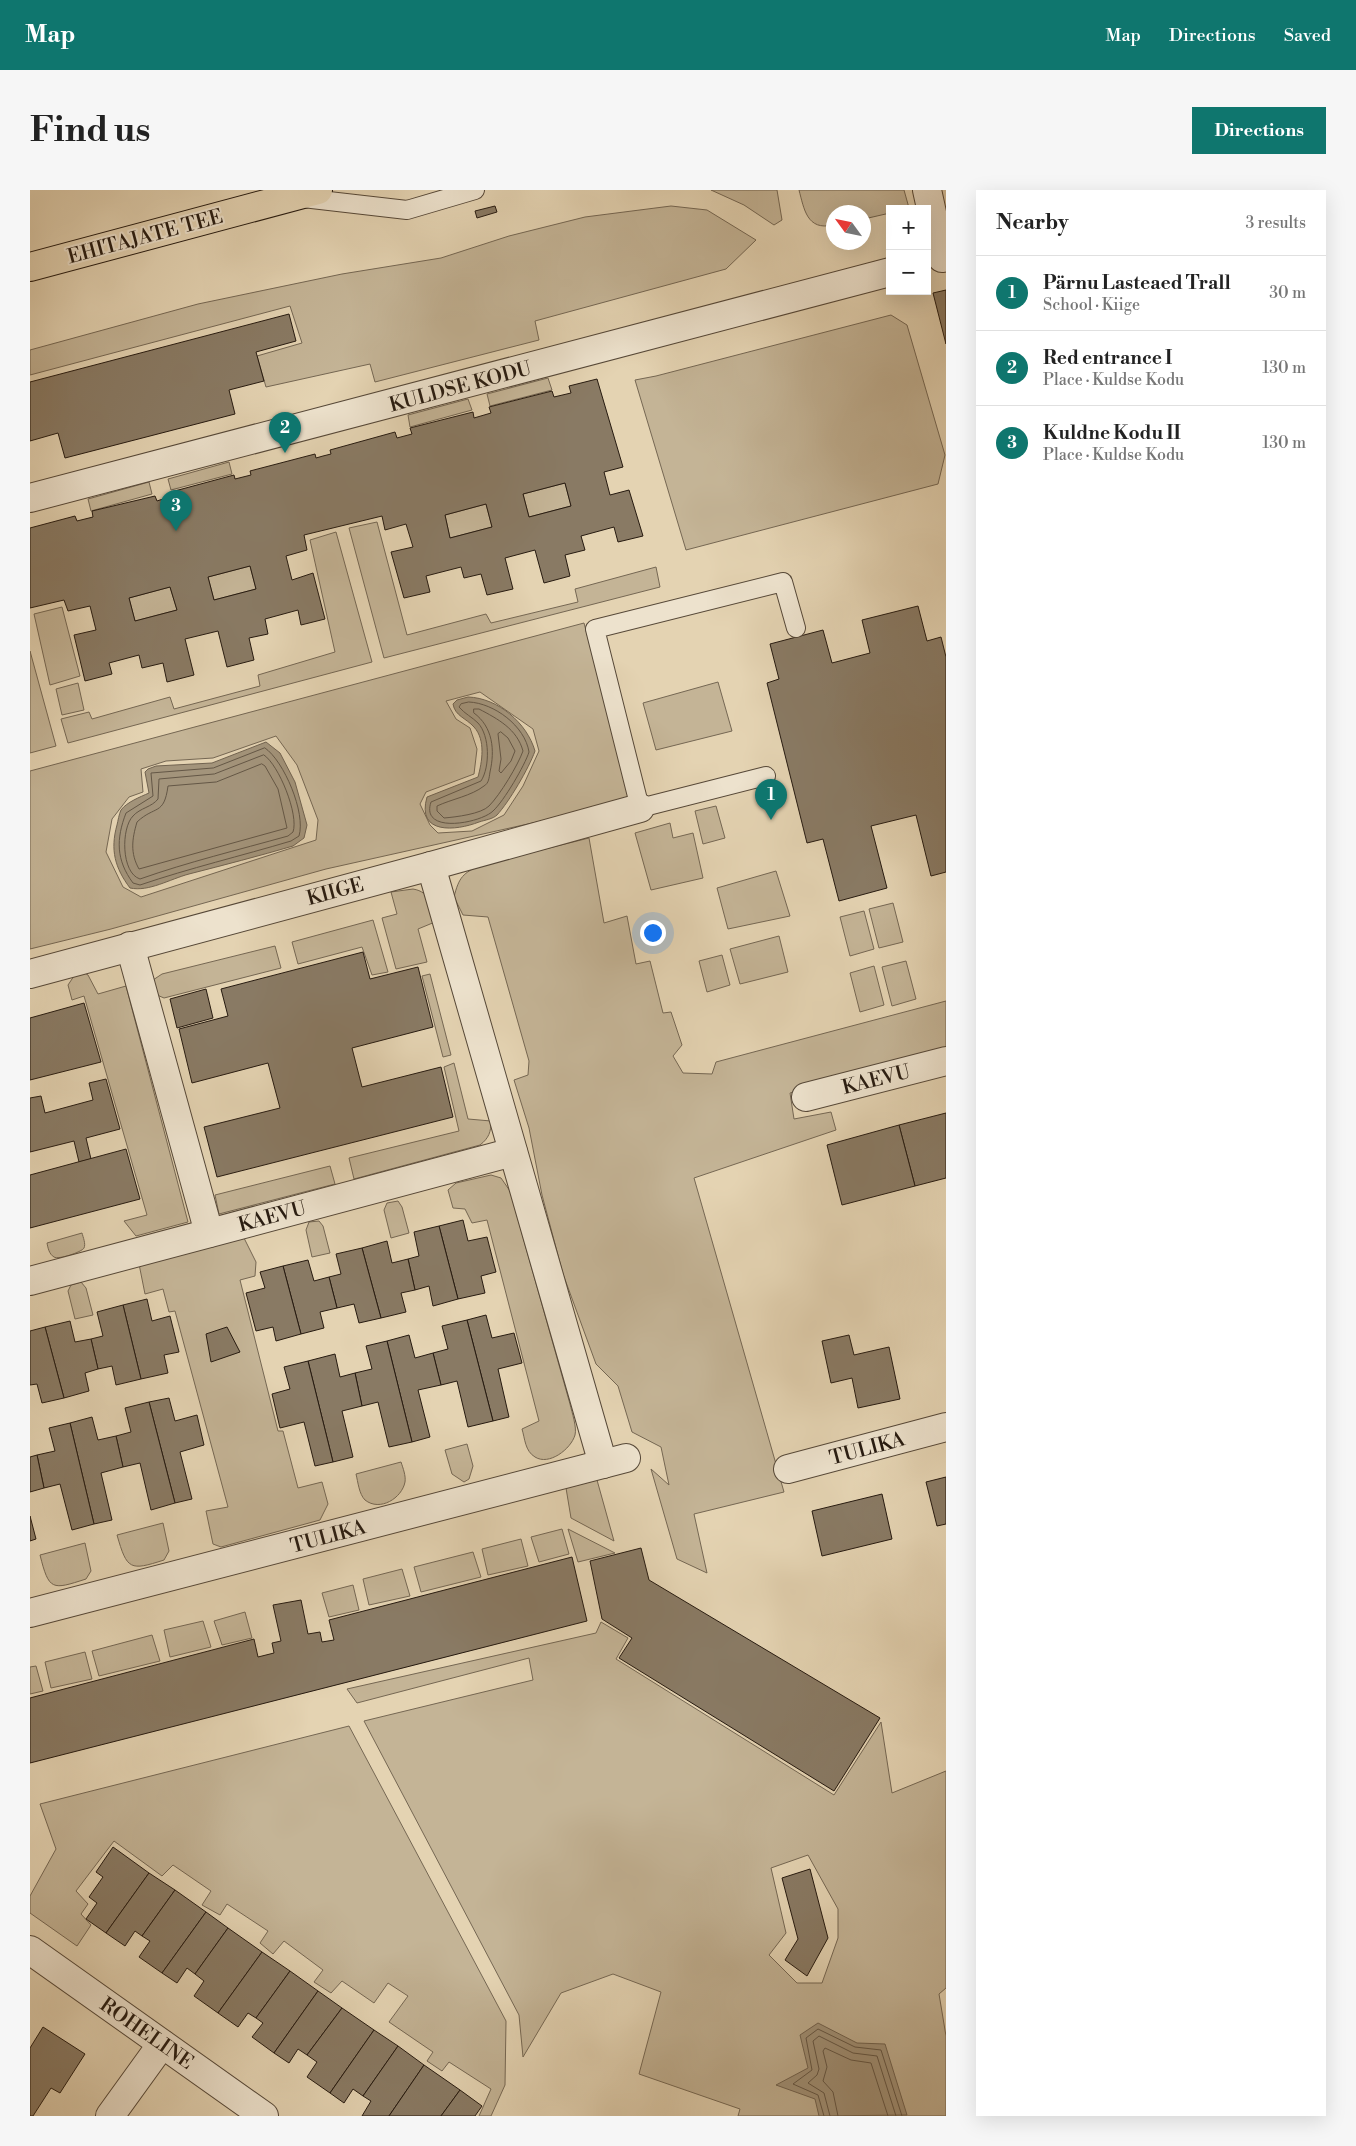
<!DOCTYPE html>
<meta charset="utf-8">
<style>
body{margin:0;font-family:"Libre Bodoni",serif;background:#f6f6f6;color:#222}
.controls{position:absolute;right:15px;top:15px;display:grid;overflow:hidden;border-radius:0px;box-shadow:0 5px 20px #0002}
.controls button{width:45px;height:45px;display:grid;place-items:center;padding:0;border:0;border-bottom:1px solid #e0e0e0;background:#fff;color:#222;font:25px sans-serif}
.compass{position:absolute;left:796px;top:15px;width:45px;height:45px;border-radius:50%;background:#fff;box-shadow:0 5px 20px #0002;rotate:303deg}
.you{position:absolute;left:622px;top:742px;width:18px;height:18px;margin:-12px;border:4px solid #fff;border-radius:50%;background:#1a73e8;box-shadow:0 0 0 8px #1a73e833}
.badge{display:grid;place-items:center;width:32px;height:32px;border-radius:50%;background:#0f766e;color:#fff;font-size:16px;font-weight:700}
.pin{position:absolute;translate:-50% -41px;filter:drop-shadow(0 1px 2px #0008)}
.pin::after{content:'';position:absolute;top:26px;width:18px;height:15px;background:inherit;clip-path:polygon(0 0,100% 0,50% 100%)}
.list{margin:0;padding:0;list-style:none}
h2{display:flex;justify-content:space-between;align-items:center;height:65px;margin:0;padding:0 20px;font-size:21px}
h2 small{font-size:16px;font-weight:400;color:#767676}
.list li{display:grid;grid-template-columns:32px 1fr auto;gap:15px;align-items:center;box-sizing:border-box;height:75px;padding:0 20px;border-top:1px solid #e0e0e0}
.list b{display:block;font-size:19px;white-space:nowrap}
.list p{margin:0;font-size:16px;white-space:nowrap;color:#767676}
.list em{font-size:16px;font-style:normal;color:#767676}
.map{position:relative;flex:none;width:916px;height:1926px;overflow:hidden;border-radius:0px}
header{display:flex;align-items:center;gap:30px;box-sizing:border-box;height:70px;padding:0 25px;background:#0f766e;color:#fff}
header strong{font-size:24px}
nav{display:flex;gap:28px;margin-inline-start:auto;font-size:18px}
.intro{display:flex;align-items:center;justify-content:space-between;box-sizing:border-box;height:120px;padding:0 30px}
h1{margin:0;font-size:35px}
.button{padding:12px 22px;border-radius:0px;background:#0f766e;color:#fff;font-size:18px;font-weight:700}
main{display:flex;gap:30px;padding:0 30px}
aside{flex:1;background:#fff;border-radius:0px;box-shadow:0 5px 20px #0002}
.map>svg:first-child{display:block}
.green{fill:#c4b496;stroke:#756753;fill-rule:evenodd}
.water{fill:#a3947b;stroke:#716350}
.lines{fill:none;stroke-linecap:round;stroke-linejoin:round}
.shore{stroke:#645746;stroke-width:1}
.building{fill:#897a64;stroke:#261a10;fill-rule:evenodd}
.service-casing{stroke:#564838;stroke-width:20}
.minor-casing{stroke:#564838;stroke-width:30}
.trunk-casing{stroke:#261a10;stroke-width:30}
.service{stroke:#ede2cd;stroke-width:18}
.minor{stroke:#ede2cd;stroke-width:28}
.trunk{stroke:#e4d3b2;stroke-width:28}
.labels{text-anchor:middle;stroke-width:4;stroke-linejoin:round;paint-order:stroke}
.street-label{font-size:20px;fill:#261a10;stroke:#ede2cd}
</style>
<header>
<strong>Map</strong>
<nav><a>Map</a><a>Directions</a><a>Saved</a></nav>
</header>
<div class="intro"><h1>Find us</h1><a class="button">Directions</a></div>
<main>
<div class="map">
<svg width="916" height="1926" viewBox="0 0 916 1926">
<rect width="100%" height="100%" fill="#e4d3b2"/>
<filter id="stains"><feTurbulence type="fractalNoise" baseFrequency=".004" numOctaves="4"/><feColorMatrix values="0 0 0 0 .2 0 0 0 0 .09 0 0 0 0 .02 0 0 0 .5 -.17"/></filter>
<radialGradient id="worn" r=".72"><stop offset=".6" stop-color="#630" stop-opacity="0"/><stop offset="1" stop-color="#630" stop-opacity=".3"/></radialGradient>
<g class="green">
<polygon points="681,0 747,0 752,30 744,35 714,15"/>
<path d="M 769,0 L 874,0 L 879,18 L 860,19 L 860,23 L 834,29 L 834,22 L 804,22 L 803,35 C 777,41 774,19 769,0 Z"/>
<polygon points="641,16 677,20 726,50 696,79 505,131 509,150 345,192 340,174 236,197 227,166 272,153 260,116 0,185 0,160 168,114 312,84 411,68 479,46 555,27"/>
<polygon points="861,125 877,135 915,265 908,294 656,360 605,190 626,186"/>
<polygon points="518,188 522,200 460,216 457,204"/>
<polygon points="438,209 442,220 380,237 378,225"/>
<polygon points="199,272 202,284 141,300 138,289"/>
<polygon points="119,292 122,304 61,321 58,309"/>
<polygon points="535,293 541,316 499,327 493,304"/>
<polygon points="456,314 462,337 420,348 415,325"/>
<polygon points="347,332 377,445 456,424 461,433 548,412 545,399 626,377 630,397 354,468 319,338"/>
<polygon points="306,342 342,472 38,553 31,529 59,522 62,529 140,507 144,519 230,496 228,485 305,462 280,350"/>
<polygon points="220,376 226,399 184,410 178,387"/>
<polygon points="140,397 147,420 105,431 99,408"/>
<polygon points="32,417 50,486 20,495 4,424"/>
<path d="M 554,433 L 601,611 L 296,679 L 81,739 L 0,759 L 0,581 ZM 450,502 L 503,539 L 509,561 L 493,596 L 474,625 L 442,641 L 408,643 L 400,635 L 390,614 L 396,602 L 444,584 L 447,559 L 440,538 L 426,529 L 416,511 ZM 246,546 L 267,575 L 288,630 L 286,650 L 111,707 L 93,697 L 76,662 L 82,629 L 99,607 L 113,602 L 111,579 L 136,571 L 183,568 Z"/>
<polygon points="0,461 26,556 0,563"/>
<polygon points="688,492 702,541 626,560 613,513"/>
<polygon points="48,493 54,520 32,525 26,499"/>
<polygon points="686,616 695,648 673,654 665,621"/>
<polygon points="640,633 643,648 663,643 673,688 621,700 605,643"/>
<path d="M 559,648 L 574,733 L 597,726 L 606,774 L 620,771 L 633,823 L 641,822 L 652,855 L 643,866 L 653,883 L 682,884 L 686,872 L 916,811 L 916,865 L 760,903 L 764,929 L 801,922 L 806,940 L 664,988 L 754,1302 L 664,1324 L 677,1383 L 647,1369 L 621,1279 L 639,1295 L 631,1257 L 602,1242 L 588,1196 L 566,1174 L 533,1084 L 512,1005 L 499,938 L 484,890 L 498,885 L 499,871 L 458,727 L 433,725 L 424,707 C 429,687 433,683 451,675 Z"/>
<polygon points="746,681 760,726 698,739 687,698"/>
<path d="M 383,699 C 401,702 401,716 405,732 L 388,739 L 397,772 L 366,779 L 352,728 L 367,724 L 361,702 Z"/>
<polygon points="863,713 873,752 849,758 839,719"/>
<polygon points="834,721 844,759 820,766 810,727"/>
<polygon points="343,730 358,782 342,785 332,757 268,774 262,752"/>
<polygon points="749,746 758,782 710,794 700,759"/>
<polygon points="245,756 251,778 134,808 127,805 123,790 132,784"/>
<polygon points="692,765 700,795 677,802 669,771"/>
<polygon points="876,771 886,809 862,816 852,777"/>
<polygon points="844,776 854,815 830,822 820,783"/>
<polygon points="53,782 58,785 68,804 96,796 158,1032 106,1046 94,1031 117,1025 54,806 42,810 38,795 44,786"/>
<polygon points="400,784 421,865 413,867 392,786"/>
<path d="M 424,873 L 438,929 L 461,931 C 461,942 459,948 450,955 L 324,989 L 319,968 L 429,941 L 414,877 Z"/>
<polygon points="300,976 305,994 189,1024 185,1005"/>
<path d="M 461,985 L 471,988 L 480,1001 L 540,1214 C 542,1223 547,1237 545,1245 C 541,1259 519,1276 505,1267 C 495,1261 495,1249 492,1239 L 509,1231 L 457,1030 L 442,1033 L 435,1019 L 423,1018 L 418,1000 L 426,993 Z"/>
<polygon points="368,1011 372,1017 379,1043 361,1048 354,1020 357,1013"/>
<polygon points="289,1031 293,1036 300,1063 282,1067 276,1040 279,1032"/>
<path d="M 52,1043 C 53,1047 56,1054 54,1058 C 52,1062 28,1070 24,1067 C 19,1064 18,1058 17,1053 Z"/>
<polygon points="214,1048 226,1072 225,1086 210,1090 248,1241 253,1241 268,1298 292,1292 298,1314 290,1330 191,1357 183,1354 176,1321 198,1317 145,1121 139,1122 133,1099 115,1104 109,1074"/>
<polygon points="51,1092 56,1098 63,1125 45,1129 38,1101 41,1095"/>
<polygon points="437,1254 443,1276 439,1289 434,1292 422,1284 415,1260"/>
<path d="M 371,1272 C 373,1278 376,1286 375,1292 C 372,1308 350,1322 335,1310 C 329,1304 328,1292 326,1284 Z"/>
<polygon points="567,1290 584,1351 541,1328 536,1298"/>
<path d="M 133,1333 L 139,1361 L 134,1370 C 100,1381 97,1380 87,1345 Z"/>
<polygon points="532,1339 539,1364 509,1372 501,1347"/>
<polygon points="538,1339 585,1363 548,1372"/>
<polygon points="491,1349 498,1376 458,1385 452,1359"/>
<path d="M 55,1353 L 61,1381 L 56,1389 C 22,1400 19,1401 10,1365 Z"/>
<polygon points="443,1362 451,1387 391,1402 384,1377"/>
<polygon points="372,1379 380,1406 339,1415 333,1389"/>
<polygon points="323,1395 329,1420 299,1427 292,1403"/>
<polygon points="215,1422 222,1448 192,1455 184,1431"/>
<polygon points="173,1431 181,1457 140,1467 134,1440"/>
<path d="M 571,1432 L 598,1448 L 586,1469 L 804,1605 L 851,1532 L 862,1603 L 916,1581 L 916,1798 L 909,1804 L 916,1846 L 916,1926 L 708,1926 L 710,1919 L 609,1884 L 631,1802 L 583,1784 L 531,1803 L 493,1867 L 489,1825 L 334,1531 L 503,1490 L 499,1468 L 327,1513 L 317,1499 L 566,1443 ZM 778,1665 L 808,1719 L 808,1748 L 792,1793 L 767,1793 L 739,1765 L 756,1743 L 741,1678 Z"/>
<polygon points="122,1445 130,1471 69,1486 62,1461"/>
<polygon points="55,1462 62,1489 21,1498 15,1472"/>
<polygon points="6,1476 13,1501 0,1504 0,1477"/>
<polygon points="319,1536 476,1831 475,1895 461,1926 449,1926 461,1899 419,1872 412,1881 397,1871 403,1862 359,1832 378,1806 358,1793 344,1813 312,1791 301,1803 284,1792 293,1780 254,1751 243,1764 230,1753 238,1741 197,1714 190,1725 172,1715 181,1701 143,1675 132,1686 84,1651 46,1701 58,1714 51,1724 61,1735 47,1756 0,1723 0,1706 26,1659 10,1614"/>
</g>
<g class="water">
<path d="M 438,507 C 468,508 497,533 505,561 C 499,578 479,612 467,625 C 463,629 455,630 449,632 C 426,641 386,645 397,607 L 448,587 C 452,572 456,550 444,537 C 436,528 425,526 423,514 L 427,510 Z"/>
<path d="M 236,552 L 250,563 L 265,592 L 277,635 L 274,648 L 263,656 C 229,666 194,675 159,684 C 140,689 119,702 100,698 C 85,678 80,660 87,635 C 88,631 89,624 91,620 C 97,612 110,607 119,603 L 115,582 L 118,579 L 126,576 L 182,573 Z"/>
<polygon points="788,1833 827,1853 855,1854 877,1925 789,1926 785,1909 746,1895 778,1878 770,1845"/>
</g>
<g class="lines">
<g class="shore">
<path d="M 439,512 C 464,513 495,536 499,562 C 495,575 474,611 463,621 C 451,633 390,645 401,612 L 451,591 C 460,577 460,546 448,533 C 442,527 435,524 429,517 L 431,514 Z"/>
<path d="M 444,519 L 449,519 C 468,529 487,539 493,561 C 488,575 470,605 459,616 C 451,624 426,627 414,628 L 407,621 L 407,616 C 422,609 441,606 454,596 C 459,593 459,588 460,582 C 465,560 463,537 444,523 Z"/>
<polygon points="471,542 478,548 485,561 481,571 471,583 469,581 471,569 468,544"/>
<path d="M 235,558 C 254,571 276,623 269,646 L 261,651 C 211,666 160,678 110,695 L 103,693 C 86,670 86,649 96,623 L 123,606 L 121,583 L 183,578 Z"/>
<path d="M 234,565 C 249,575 269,625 263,642 L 258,646 C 208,660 158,672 110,689 C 91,683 91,638 103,626 C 110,618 122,617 128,609 L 129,589 L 184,584 Z"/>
<path d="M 232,574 L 235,576 L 248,599 L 257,638 L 109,679 C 100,663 102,649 107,632 C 125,615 134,626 138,596 L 186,592 Z"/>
<polyline points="794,1926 788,1905 763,1894 782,1880 776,1848 788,1839 825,1857 851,1860 872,1926"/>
<polyline points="800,1926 794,1903 778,1893 787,1885 789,1879 783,1851 789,1846 823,1863 847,1866 866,1926"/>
<polyline points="808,1926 803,1902 793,1891 797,1877 793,1861 795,1858 821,1870 841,1873 858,1926"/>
</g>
</g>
<g class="building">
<polygon points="465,16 467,22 447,28 445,21"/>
<polygon points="916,100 916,154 903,103"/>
<polygon points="259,124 266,151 226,162 234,191 199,200 205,224 35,268 28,243 0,251 0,192"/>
<path d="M 567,189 L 593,277 L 574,282 L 580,305 L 599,300 L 613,346 L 588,352 L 584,337 L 551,346 L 555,360 L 535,365 L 540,386 L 514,393 L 505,360 L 475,368 L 483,399 L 457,405 L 451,384 L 434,388 L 431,377 L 396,386 L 400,402 L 374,408 L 361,362 L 383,357 L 376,334 L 355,340 L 352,326 L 274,345 L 277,360 L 256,366 L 262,390 L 283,383 L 295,429 L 271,435 L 268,420 L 235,429 L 238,444 L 219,448 L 224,470 L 197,477 L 188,441 L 155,449 L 164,485 L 137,492 L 133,473 L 112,478 L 109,465 L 79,473 L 82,484 L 55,491 L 44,445 L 66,440 L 60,416 L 38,421 L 34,410 L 0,418 L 0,338 L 45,326 L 47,331 L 63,327 L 62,321 L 125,306 L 127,311 L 142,306 L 141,302 L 204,285 L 205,289 L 221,285 L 220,281 L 285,264 L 286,268 L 293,266 L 301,264 L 300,260 L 365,242 L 367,248 L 382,244 L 380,238 L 443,222 L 444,228 L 461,223 L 459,217 L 522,201 L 524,207 L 541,203 L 539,196 ZM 535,293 L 541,316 L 499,327 L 493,304 ZM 456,314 L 462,337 L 420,348 L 415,325 ZM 220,376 L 226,399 L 184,410 L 178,387 ZM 140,397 L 147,420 L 105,431 L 99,408 Z"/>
<polygon points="888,416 897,451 911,447 916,467 916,682 901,686 886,625 841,636 857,698 809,711 793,649 777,653 737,493 749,489 740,454 793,440 802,473 840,463 832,430"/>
<polygon points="333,762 340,789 388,777 403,837 322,858 332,897 411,877 423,927 187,987 174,937 250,918 238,873 162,893 149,839 198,826 191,799"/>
<polygon points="176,799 183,828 147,838 140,809"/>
<polygon points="54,813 71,872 0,890 0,828"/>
<polygon points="76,889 90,939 56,948 61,969 49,972 44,951 0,962 0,908 11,906 15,923 63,910 59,893"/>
<polygon points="916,923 916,988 885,996 869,935"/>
<polygon points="869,935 885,996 812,1015 797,955"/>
<polygon points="96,959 110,1009 0,1038 0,985"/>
<polygon points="433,1030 438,1051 457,1047 466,1082 451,1086 455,1103 428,1109 409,1036"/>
<polygon points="409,1036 428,1109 403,1116 399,1096 385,1100 378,1069 389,1066 384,1042"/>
<polygon points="357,1051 362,1073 378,1069 385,1100 371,1103 376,1122 351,1128 332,1058"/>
<polygon points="332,1058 351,1128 329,1133 324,1114 307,1118 299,1087 311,1084 306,1064"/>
<polygon points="278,1070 284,1091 299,1087 307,1118 290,1122 294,1138 271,1144 253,1076"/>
<polygon points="253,1076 271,1144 246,1151 243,1137 226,1141 216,1103 235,1098 230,1082"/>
<polygon points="117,1109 122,1131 140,1126 149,1162 134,1165 138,1183 111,1189 93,1115"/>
<polygon points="93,1115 111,1189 86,1195 82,1176 68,1179 61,1149 73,1146 67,1122"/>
<polygon points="456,1125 462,1148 484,1143 492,1173 468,1179 479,1227 463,1231 437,1130"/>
<polygon points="437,1130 463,1231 438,1237 427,1191 411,1195 403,1163 418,1159 412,1136"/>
<polygon points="40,1131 45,1152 61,1149 68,1179 55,1183 59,1201 34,1208 15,1137"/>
<polygon points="15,1137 34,1208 12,1213 7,1194 0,1195 0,1141"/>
<polygon points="197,1137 210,1162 181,1172 176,1144"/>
<polygon points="379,1145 385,1168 403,1163 411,1195 388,1200 400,1247 382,1252 357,1151"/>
<polygon points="819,1145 824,1165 859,1157 870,1209 828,1218 822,1188 801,1193 792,1151"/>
<polygon points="357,1151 382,1252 359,1257 348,1212 332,1216 325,1183 342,1179 336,1156"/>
<polygon points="305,1164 310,1187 325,1183 332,1216 312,1221 323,1267 303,1272 278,1171"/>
<polygon points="278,1171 303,1272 285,1276 274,1232 250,1238 242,1204 260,1199 254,1177"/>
<polygon points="139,1208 145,1231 167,1225 174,1255 150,1262 162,1309 145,1313 119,1212"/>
<polygon points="119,1212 145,1313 121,1320 110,1273 93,1277 86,1246 101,1242 95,1218"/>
<polygon points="62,1227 68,1250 86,1246 93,1277 71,1283 82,1330 64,1334 40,1233"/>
<polygon points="40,1233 64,1334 42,1340 30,1294 14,1298 7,1265 25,1261 19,1238"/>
<polygon points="7,1265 14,1298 0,1302 0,1267"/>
<polygon points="916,1287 916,1334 907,1336 896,1292"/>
<polygon points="852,1304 862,1349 792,1366 782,1321"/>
<polygon points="0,1326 6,1349 0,1351"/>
<polygon points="611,1358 619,1390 850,1528 804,1601 589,1468 602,1448 572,1429 560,1371"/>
<polygon points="542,1367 557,1431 0,1573 0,1508 224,1449 228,1467 244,1463 242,1453 251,1451 243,1415 271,1410 278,1444 290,1442 292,1452 304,1450 299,1430"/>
<polygon points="83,1657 119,1683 76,1743 56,1729 67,1713 59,1707 73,1687 66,1682"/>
<polygon points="780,1679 798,1748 777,1786 755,1770 768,1749 752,1688"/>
<polygon points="119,1683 145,1700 112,1746 105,1741 95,1756 76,1743"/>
<polygon points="145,1700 176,1722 132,1783 109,1767 120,1751 112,1746"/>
<polygon points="176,1722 198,1738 165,1784 157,1778 147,1793 132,1783"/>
<polygon points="198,1738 232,1762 188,1823 164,1806 174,1791 165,1784"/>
<polygon points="232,1762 260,1781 226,1828 218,1823 208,1837 188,1823"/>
<polygon points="260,1781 288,1801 244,1863 222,1847 233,1833 226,1828"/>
<polygon points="288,1801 312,1818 277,1865 268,1859 259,1873 244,1863"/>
<polygon points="312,1818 344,1840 300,1903 277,1887 287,1872 277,1865"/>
<polygon points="13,1837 55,1864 30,1903 21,1898 3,1926 0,1926 0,1858"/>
<polygon points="344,1840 368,1856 333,1906 323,1899 314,1913 300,1903"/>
<polygon points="368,1856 394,1875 359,1926 332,1926 341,1911 333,1906"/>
<polygon points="394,1875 430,1900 411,1926 359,1926"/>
<polygon points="430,1900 452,1916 445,1926 411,1926"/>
</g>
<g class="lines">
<g class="service-casing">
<g id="service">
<polyline points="273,8 377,20 445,0"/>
<polyline points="736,586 610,618 565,439 753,392 766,438"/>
</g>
</g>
<g class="minor-casing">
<g id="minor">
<polyline points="897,0 912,68"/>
<polyline points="0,308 860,82"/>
<polyline points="401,676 573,1274"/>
<polyline points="100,756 179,1043"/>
<polyline points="0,784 401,676 610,618"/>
<polyline points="776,907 916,871"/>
<polyline points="0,1091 483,962"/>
<polyline points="758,1279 916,1237"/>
<polyline points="0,1423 596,1268"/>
<polyline points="0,1760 234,1926"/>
<polyline points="80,1926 132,1854"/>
</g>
</g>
<g class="trunk-casing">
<polyline id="trunk" points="0,77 288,0"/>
</g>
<use href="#service" class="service"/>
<use href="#minor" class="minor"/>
<use href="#trunk" class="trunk"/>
</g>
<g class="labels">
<g class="street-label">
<text transform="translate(115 46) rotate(-15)" y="7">EHITAJATE TEE</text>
<text transform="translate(430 196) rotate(-15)" y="7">KULDSE KODU</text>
<text transform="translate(305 701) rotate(-15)" y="7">KIIGE</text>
<text transform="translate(846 889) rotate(-14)" y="7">KAEVU</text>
<text transform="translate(242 1026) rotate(-15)" y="7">KAEVU</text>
<text transform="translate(837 1258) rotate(-15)" y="7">TULIKA</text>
<text transform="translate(298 1346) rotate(-15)" y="7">TULIKA</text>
<text transform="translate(117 1843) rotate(35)" y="7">ROHELINE</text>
</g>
</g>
<rect width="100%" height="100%" filter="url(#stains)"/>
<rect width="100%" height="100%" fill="url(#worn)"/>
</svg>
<div class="controls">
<button>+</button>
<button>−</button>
</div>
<svg class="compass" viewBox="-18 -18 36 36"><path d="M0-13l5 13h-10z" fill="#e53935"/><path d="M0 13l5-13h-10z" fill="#767676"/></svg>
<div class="you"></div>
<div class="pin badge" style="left:741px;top:630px">1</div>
<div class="pin badge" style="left:255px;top:263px">2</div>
<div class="pin badge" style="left:146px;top:341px">3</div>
</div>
<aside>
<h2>Nearby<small>3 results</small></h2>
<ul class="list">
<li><span class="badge">1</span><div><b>Pärnu Lasteaed Trall</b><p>School · Kiige</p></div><em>30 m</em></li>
<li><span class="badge">2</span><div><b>Red entrance I</b><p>Place · Kuldse Kodu</p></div><em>130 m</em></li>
<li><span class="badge">3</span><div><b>Kuldne Kodu II</b><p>Place · Kuldse Kodu</p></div><em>130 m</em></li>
</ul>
</aside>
</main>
